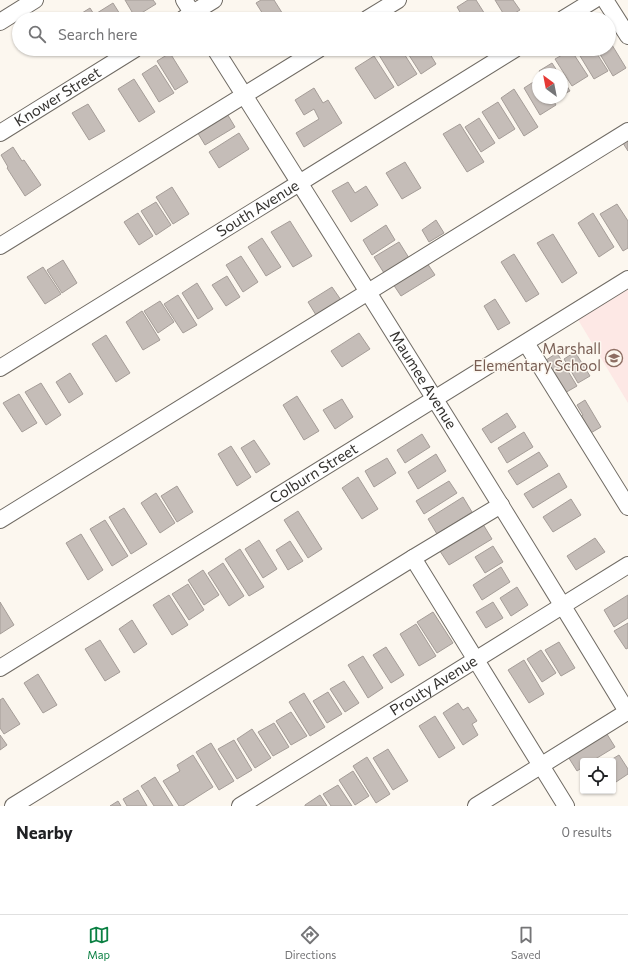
<!DOCTYPE html>
<style>
body{margin:0;font-family:Commissioner,sans-serif;background:#f2f2f2;color:#202124}
.controls{position:absolute;right:12px;bottom:12px;display:grid;overflow:hidden;border-radius:4px;box-shadow:0 1px 3px #0004}
.controls button{width:36px;height:36px;display:grid;place-items:center;padding:0;border:0;border-bottom:1px solid #e0e0e0;background:#fff;color:#202124;font:20px sans-serif}
.compass{position:absolute;left:532px;top:68px;width:36px;height:36px;border-radius:50%;background:#fff;box-shadow:0 1px 3px #0004;rotate:328deg}
.list{margin:0;padding:0;list-style:none}
h2{display:flex;justify-content:space-between;align-items:center;height:52px;margin:0;padding:0 16px;font-size:17px}
h2 small{font-size:13px;font-weight:400;color:#757577}
.icon{flex:none;width:22px;height:22px;fill:none;stroke:currentColor;stroke-width:2;stroke-linecap:round;stroke-linejoin:round}
.map{position:relative;flex:none;width:628px;height:806px;overflow:hidden}
.search{position:absolute;background:#fff;box-shadow:0 1px 3px #0004;left:12px;right:12px;top:12px;height:44px;display:flex;align-items:center;gap:10px;box-sizing:border-box;padding:0 14px;border-radius:22px;color:#757577;font-size:15px}
.sheet{height:108px;background:#fff}
nav{display:flex;justify-content:space-around;align-items:center;box-sizing:border-box;height:56px;border-top:1px solid #e0e0e0;background:#fff;font-size:11px;color:#757577}
nav a{display:grid;justify-items:center;gap:2px}
nav .on{color:#0b8043}
.map>svg:first-child{display:block}
.education{fill:#fde8e5}
.building{fill:#c5bdb8;stroke:#a59d98}
.lines{fill:none;stroke-linecap:round;stroke-linejoin:round}
.minor-casing{stroke:#706b64;stroke-width:18}
.minor{stroke:#fff;stroke-width:16}
.labels{text-anchor:middle;stroke-width:3;stroke-linejoin:round;paint-order:stroke}
.street-label{font-size:15px;fill:#33312e;stroke:#fcf7ef}
.education-label{font-size:15px;fill:#785e54;stroke:#fcf7ef;text-anchor:end}
</style>
<div class="map">
<svg width="628" height="806" viewBox="0 0 628 806">
<rect width="100%" height="100%" fill="#fcf7ef"/>
<polygon class="education" points="628,279 628,403 574,313"/>
<g class="building">
<polygon points="125,0 153,0 156,4 135,17"/>
<polygon points="261,0 274,0 286,19 266,19 256,3"/>
<polygon points="468,0 476,0 488,19 464,19 457,7"/>
<polygon points="495,0 513,0 520,10 506,18"/>
<polygon points="113,3 123,19 100,19 97,13"/>
<polygon points="90,8 97,19 74,19 74,18"/>
<polygon points="609,40 626,68 613,76 597,49 609,49"/>
<polygon points="388,49 401,49 417,74 398,86 379,55"/>
<polygon points="405,49 427,49 436,64 421,74"/>
<polygon points="581,49 594,49 608,71 594,79 577,51"/>
<polygon points="571,50 588,76 572,86 555,59"/>
<polygon points="170,53 188,82 175,90 157,61"/>
<polygon points="374,56 394,87 375,99 355,68"/>
<polygon points="552,63 559,74 541,74 539,71"/>
<polygon points="156,65 174,93 159,102 142,74"/>
<polygon points="562,78 570,91 562,95"/>
<polygon points="134,79 155,112 139,122 118,89"/>
<polygon points="538,79 538,98 552,98 556,105 540,115 524,88"/>
<polygon points="314,88 323,103 328,100 342,123 304,147 296,133 319,119 314,109 304,115 295,100"/>
<polygon points="514,89 538,127 524,136 501,98"/>
<polygon points="498,102 515,129 499,139 482,112"/>
<polygon points="88,104 105,131 89,140 72,113"/>
<polygon points="226,112 235,127 205,145 196,130"/>
<polygon points="479,118 495,143 481,152 465,127"/>
<polygon points="460,124 484,162 467,172 443,134"/>
<polygon points="239,133 249,149 219,168 209,152"/>
<polygon points="628,136 628,151 621,140"/>
<polygon points="13,147 22,161 24,160 41,185 25,196 7,168 8,167 1,155"/>
<polygon points="405,162 421,188 402,199 386,173"/>
<polygon points="348,182 355,193 366,186 378,205 351,222 332,191"/>
<polygon points="172,187 189,214 173,224 156,197"/>
<polygon points="156,202 171,225 156,235 141,211"/>
<polygon points="617,204 628,221 628,248 623,251 600,214"/>
<polygon points="138,213 153,236 139,245 124,222"/>
<polygon points="593,213 614,247 599,257 578,223"/>
<polygon points="436,220 444,233 429,242 422,230"/>
<polygon points="290,221 312,256 293,267 271,232"/>
<polygon points="386,225 395,240 372,255 363,240"/>
<polygon points="553,234 577,273 562,283 537,243"/>
<polygon points="262,238 281,267 266,276 248,247"/>
<polygon points="399,242 409,258 384,273 374,257"/>
<polygon points="514,254 539,294 526,302 501,262"/>
<polygon points="241,256 258,282 243,292 226,265"/>
<polygon points="63,260 77,283 62,293 47,270"/>
<polygon points="425,260 435,275 401,296 391,281"/>
<polygon points="43,267 61,294 45,304 27,277"/>
<polygon points="227,276 240,297 226,306 212,285"/>
<polygon points="197,283 213,309 198,319 182,293"/>
<polygon points="332,287 341,300 316,315 308,302"/>
<polygon points="178,295 197,325 183,333 164,304"/>
<polygon points="495,299 510,323 498,330 484,306"/>
<polygon points="160,301 174,322 158,333 144,311"/>
<polygon points="142,311 160,340 143,350 126,322"/>
<polygon points="359,333 370,349 342,367 331,351"/>
<polygon points="106,335 130,373 116,382 92,344"/>
<polygon points="575,352 590,376 578,383 564,359"/>
<polygon points="557,353 577,386 563,394 543,362"/>
<polygon points="70,373 83,394 69,403 56,382"/>
<polygon points="41,383 61,415 46,425 25,392"/>
<polygon points="19,394 37,423 22,432 3,403"/>
<polygon points="297,396 319,431 304,440 283,405"/>
<polygon points="342,399 353,417 335,429 323,410"/>
<polygon points="585,400 601,427 589,434 579,418 583,415 577,405"/>
<polygon points="507,413 516,427 491,443 482,429"/>
<polygon points="524,432 533,447 507,463 498,448"/>
<polygon points="422,434 430,447 405,463 397,450"/>
<polygon points="254,440 270,464 256,473 241,448"/>
<polygon points="231,446 251,477 237,486 218,454"/>
<polygon points="539,452 548,466 517,485 508,471"/>
<polygon points="436,454 446,471 418,489 408,472"/>
<polygon points="387,458 396,473 374,487 365,471"/>
<polygon points="559,473 567,487 533,508 524,494"/>
<polygon points="358,477 378,509 362,519 342,488"/>
<polygon points="449,481 457,493 424,514 416,501"/>
<polygon points="177,486 193,512 177,522 161,496"/>
<polygon points="156,493 175,523 160,533 141,503"/>
<polygon points="463,497 472,512 437,534 428,519"/>
<polygon points="571,499 581,515 553,532 543,517"/>
<polygon points="124,508 147,544 131,554 109,517"/>
<polygon points="298,511 322,549 308,558 284,520"/>
<polygon points="105,520 128,556 112,566 90,529"/>
<polygon points="481,521 492,539 449,565 438,548"/>
<polygon points="81,534 103,570 88,580 66,543"/>
<polygon points="595,538 605,552 576,570 567,556"/>
<polygon points="259,540 277,569 263,578 245,549"/>
<polygon points="290,541 303,561 288,570 276,550"/>
<polygon points="493,546 503,562 485,573 475,557"/>
<polygon points="240,549 264,587 249,596 225,559"/>
<polygon points="223,563 244,596 229,606 208,573"/>
<polygon points="501,567 510,582 482,600 473,585"/>
<polygon points="203,570 219,595 204,605 188,580"/>
<polygon points="188,584 204,610 189,620 172,594"/>
<polygon points="517,587 528,605 511,616 500,598"/>
<polygon points="169,595 188,625 172,635 153,605"/>
<polygon points="628,595 628,618 614,627 604,610"/>
<polygon points="0,602 14,625 0,634"/>
<polygon points="493,602 503,618 486,628 476,612"/>
<polygon points="433,612 453,643 437,653 417,622"/>
<polygon points="132,620 147,644 134,653 119,629"/>
<polygon points="628,623 628,648 626,649 614,631"/>
<polygon points="416,624 436,656 419,666 400,634"/>
<polygon points="100,640 120,672 105,681 85,649"/>
<polygon points="559,642 575,668 561,676 545,650"/>
<polygon points="386,647 404,675 391,683 373,655"/>
<polygon points="541,650 556,673 542,682 527,659"/>
<polygon points="363,656 383,688 368,698 348,665"/>
<polygon points="524,660 544,694 529,703 508,670"/>
<polygon points="38,674 57,705 43,713 24,683"/>
<polygon points="344,681 359,703 345,712 330,689"/>
<polygon points="328,692 342,714 327,723 313,701"/>
<polygon points="304,693 325,727 310,736 289,702"/>
<polygon points="3,698 20,724 4,734 0,728 0,700"/>
<polygon points="458,703 463,710 468,707 477,721 472,724 478,735 463,745 443,713"/>
<polygon points="291,712 307,736 291,745 276,721"/>
<polygon points="435,716 455,748 439,758 419,726"/>
<polygon points="274,723 289,747 273,756 258,732"/>
<polygon points="252,729 271,758 255,768 237,739"/>
<polygon points="605,731 615,747 592,761 583,761 583,767 577,771 567,755"/>
<polygon points="0,735 7,745 0,750"/>
<polygon points="234,740 252,770 237,779 218,749"/>
<polygon points="211,743 234,781 219,790 196,752"/>
<polygon points="388,749 408,781 393,790 373,758"/>
<polygon points="193,755 213,787 183,806 179,806 163,781 180,771 177,765"/>
<polygon points="619,755 628,769 628,774 613,784 613,761 609,761"/>
<polygon points="367,757 390,794 376,803 353,766"/>
<polygon points="353,771 369,796 355,805 339,780"/>
<polygon points="155,777 173,806 154,806 141,786"/>
<polygon points="338,785 352,806 331,806 323,794"/>
<polygon points="138,790 147,806 127,806 123,799"/>
<polygon points="320,795 327,806 305,806 305,805"/>
<polygon points="118,801 121,806 110,806"/>
</g>
<g class="lines">
<g class="minor-casing">
<g id="minor">
<polyline points="184,0 196,19"/>
<polyline points="605,0 628,36"/>
<polyline points="183,19 214,0"/>
<polyline points="367,19 398,0"/>
<polyline points="563,19 594,0"/>
<polyline points="0,22 35,0"/>
<path id="s1" d="M 215,49 C 354,269 493,490 628,713"/>
<path id="s2" d="M 0,133 L 135,49"/>
<polyline points="0,246 319,49"/>
<polyline points="526,343 628,507"/>
<path id="s3" d="M 0,368 L 288,190 L 515,49"/>
<polyline points="0,520 628,131"/>
<polyline points="413,558 566,806"/>
<path id="s4" d="M 0,668 L 628,279"/>
<polyline points="13,806 413,558 501,505"/>
<path id="s5" d="M 240,806 L 628,565"/>
<polyline points="476,806 627,712"/>
</g>
</g>
<use href="#minor" class="minor"/>
</g>
<defs>
<g id="school-ring" transform="scale(0.9)"><circle r="9.5" fill="#fcf7ef" stroke="#8d6e63" stroke-width="1.5"/><path d="M0-5L7-2L0 1L-7-2ZM-4 1L0 2.5L4 1V4Q0 6-4 4Z" fill="#8d6e63"/></g>
</defs>
<g fill-rule="evenodd">
<use href="#school-ring" x="614" y="358"/>
</g>
<g class="labels">
<g class="street-label">
<text dy="5" stroke="none"><textPath href="#s2" startOffset="68">Knower Street</textPath></text>
<text dy="5" stroke="none"><textPath href="#s3" startOffset="303">South Avenue</textPath></text>
<text dy="5" stroke="none"><textPath href="#s1" startOffset="391">Maumee Avenue</textPath></text>
<text dy="5" stroke="none"><textPath href="#s4" startOffset="369">Colburn Street</textPath></text>
<text dy="5" stroke="none"><textPath href="#s5" startOffset="228">Prouty Avenue</textPath></text>
</g>
<g class="education-label">
<text x="601" y="354">Marshall<tspan x="601" dy="17">Elementary School</tspan></text>
</g>
</g>
</svg>
<div class="controls">
<button><svg class="icon" aria-label="locate" viewBox="0 0 24 24"><circle cx="12" cy="12" r="6"/><path d="M12 2v4M12 18v4M2 12h4M18 12h4"/></svg></button>
</div>
<svg class="compass" viewBox="-18 -18 36 36"><path d="M0-13l5 13h-10z" fill="#e53935"/><path d="M0 13l5-13h-10z" fill="#757577"/></svg>
<div class="search"><svg class="icon" aria-label="search" viewBox="0 0 24 24"><circle cx="10" cy="10" r="6"/><path d="M15 15l6 6"/></svg>Search here</div>
</div>
<section class="sheet">
<h2>Nearby<small>0 results</small></h2>
<ul class="list">
</ul>
</section>
<nav>
<a class="on"><svg class="icon" aria-label="map" viewBox="0 0 24 24"><path d="M3 6l6-2 6 2 6-2v14l-6 2-6-2-6 2zM9 4v14M15 6v14"/></svg>Map</a>
<a><svg class="icon" aria-label="directions" viewBox="0 0 24 24"><path d="M12 3l9 9-9 9-9-9zM9 14v-3h6M13 9l2 2-2 2"/></svg>Directions</a>
<a><svg class="icon" aria-label="saved" viewBox="0 0 24 24"><path d="M7 4h10v16l-5-4-5 4z"/></svg>Saved</a>
</nav>
